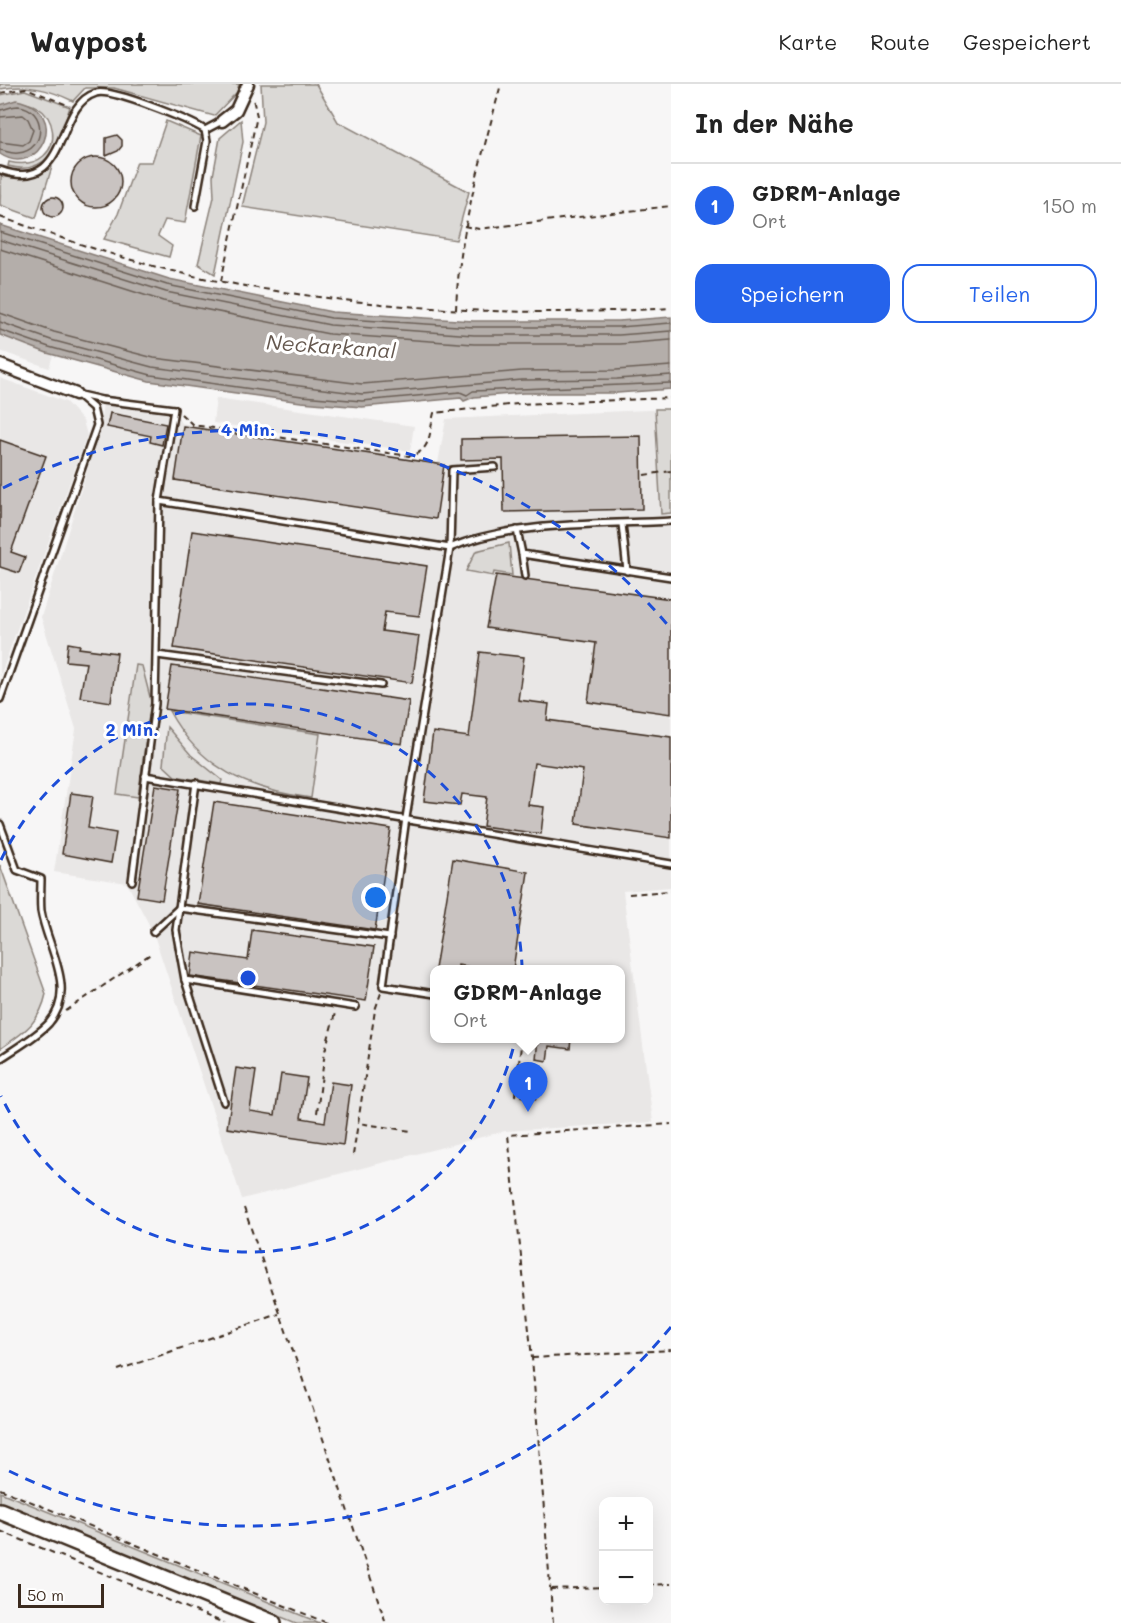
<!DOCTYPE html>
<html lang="de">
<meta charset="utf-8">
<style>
body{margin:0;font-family:Mali,sans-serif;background:#f2f2f2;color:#222}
.controls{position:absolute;right:18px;bottom:18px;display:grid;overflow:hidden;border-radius:12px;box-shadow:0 6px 24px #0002}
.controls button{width:54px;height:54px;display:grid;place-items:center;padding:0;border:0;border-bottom:2px solid #e0e0e0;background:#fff;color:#222;font:30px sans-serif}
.scale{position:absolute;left:18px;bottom:15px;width:86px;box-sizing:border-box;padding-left:6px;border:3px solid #3b2a1e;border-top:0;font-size:16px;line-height:21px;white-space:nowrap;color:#3b2a1e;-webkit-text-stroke:4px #fff;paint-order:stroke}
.you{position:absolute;left:376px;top:814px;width:21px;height:21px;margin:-15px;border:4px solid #fff;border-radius:50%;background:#1a73e8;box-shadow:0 0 0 9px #1a73e833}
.badge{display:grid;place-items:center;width:39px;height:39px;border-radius:50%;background:#2563eb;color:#fff;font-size:20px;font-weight:700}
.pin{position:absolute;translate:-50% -50px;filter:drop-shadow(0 2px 3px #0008)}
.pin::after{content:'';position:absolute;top:32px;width:21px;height:18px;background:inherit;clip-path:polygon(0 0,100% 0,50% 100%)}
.popup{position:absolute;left:430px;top:881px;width:195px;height:78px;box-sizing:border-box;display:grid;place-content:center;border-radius:12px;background:#fff;filter:drop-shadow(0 2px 4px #0005);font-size:20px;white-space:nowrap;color:#767676}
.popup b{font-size:22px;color:#222}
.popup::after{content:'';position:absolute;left:50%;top:100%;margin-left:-12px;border:12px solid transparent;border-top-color:#fff}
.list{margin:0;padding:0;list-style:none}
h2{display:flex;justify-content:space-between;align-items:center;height:78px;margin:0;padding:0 24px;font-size:26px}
h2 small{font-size:20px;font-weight:400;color:#767676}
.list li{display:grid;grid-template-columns:39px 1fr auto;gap:18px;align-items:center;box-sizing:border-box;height:84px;padding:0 24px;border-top:2px solid #e0e0e0}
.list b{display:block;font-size:22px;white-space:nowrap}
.list p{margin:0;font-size:20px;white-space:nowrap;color:#767676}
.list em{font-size:20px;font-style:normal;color:#767676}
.actions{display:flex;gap:12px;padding:18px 24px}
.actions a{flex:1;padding:14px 0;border:2px solid #2563eb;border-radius:18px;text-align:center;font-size:21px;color:#2563eb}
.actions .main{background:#2563eb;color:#fff}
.map{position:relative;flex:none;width:671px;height:1539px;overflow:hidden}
header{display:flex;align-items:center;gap:36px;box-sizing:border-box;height:84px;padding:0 30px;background:#fff;border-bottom:2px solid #e0e0e0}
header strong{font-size:28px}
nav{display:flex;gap:33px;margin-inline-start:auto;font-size:21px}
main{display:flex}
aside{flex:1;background:#fff}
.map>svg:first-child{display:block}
.built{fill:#e9e7e6;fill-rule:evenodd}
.green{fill:#dbd9d6;stroke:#8b827a;stroke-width:1.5}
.water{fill:#b4aeaa;stroke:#847972;stroke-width:1.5}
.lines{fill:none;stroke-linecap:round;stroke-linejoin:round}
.shore{stroke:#6b5f56;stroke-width:1.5}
.building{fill:#c9c3c1;stroke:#3b2a1e;stroke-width:1.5}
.lane-casing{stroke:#3b2a1e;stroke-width:10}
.street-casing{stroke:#3b2a1e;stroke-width:15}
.secondary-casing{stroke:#3b2a1e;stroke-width:20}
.path{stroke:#3b2a1e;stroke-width:2;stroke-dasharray:6 4.5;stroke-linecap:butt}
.lane{stroke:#fff;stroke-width:5}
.street{stroke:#fff;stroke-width:10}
.secondary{stroke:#fff;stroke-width:15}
.ring{fill:none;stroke:#1d4ed8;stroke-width:3;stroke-dasharray:10 8}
.labels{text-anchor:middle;stroke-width:6;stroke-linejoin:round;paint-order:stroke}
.water-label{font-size:21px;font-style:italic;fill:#65584f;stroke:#fff}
.centre{fill:#1d4ed8;stroke:#fff;stroke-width:3}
.ring-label{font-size:18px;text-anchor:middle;font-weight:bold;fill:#1d4ed8;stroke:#fff;stroke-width:6;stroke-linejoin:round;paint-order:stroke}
</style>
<header>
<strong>Waypost</strong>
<nav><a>Karte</a><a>Route</a><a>Gespeichert</a></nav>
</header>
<main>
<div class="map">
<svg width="671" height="1539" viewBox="0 0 671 1539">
<rect width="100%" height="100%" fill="#f7f6f6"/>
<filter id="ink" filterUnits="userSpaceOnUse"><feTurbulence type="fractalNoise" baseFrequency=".0167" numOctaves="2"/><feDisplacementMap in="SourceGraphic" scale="12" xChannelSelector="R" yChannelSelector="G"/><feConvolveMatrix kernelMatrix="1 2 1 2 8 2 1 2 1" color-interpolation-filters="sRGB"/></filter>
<g filter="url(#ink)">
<g class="built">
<polygon points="0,251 53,271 49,284 0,267"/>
<polygon points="0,294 66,318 83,337 87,351 0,593"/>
<polygon points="216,314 414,342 410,367 213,339"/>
<path d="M 103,319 L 175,329 L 181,339 L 438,379 L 446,335 L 671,325 L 671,803 L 623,807 L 653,1038 L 505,1047 L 242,1115 L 153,848 L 127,799 L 54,788 L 76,645 L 41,533 L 99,349 ZM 435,886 L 621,886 L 621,954 L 435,954 Z"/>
</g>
<g class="green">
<path d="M 0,0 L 239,0 L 237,8 L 214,32 L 114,4 L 85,4 L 73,17 C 48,5 28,0 0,5 Z"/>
<polygon points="261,0 316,0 338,38 469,108 456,156 242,123 263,38"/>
<path d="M 25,6 L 70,23 C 59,55 51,94 8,82 L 9,78 C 73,92 64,0 0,22 L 0,11 Z"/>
<polygon points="241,36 243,58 215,190 198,180 214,113 213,92 220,54"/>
<polygon points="166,37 201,52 185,139 165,136 158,152 172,162 169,173 104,155 118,130 137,78 152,78"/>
<path d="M 50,82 L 52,83 L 36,134 L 0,121 L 1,92 C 19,95 37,97 50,82 Z"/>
<polygon points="655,325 671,325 671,429 661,430"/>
<polygon points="509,459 512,491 494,488 493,492 466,487 476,467"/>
<polygon points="136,581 142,582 151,617 138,713 117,710"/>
<path d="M 169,627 L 320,650 L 311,714 C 248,706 200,684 169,627 Z"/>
<polygon points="167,643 191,671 222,696 221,700 175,692 163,681"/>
<path d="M 0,781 L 46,910 C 40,939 23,949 0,965 Z"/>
<polygon points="0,1408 320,1539 296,1539 0,1418"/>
</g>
<g class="water">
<path d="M 16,16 C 73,27 39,96 0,70 L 0,21 Z"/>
<polygon points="0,141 169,195 332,228 473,237 619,237 671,233 671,305 617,309 523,309 474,313 464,317 461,314 362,323 301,318 149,297 47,269 0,251"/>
</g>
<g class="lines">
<g class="shore">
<path d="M 0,26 C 6,25 12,22 18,22 C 47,24 47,67 18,69 C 12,70 6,67 0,66"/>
<polyline points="0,33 23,31 28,35 33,46 29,57 23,61 0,58"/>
<polyline points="0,148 167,201 331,234 474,243 619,243 671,239"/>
<polyline points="0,156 166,208 330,241 474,251 619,251 671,247"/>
<polyline points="0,165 163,217 329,250 474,260 620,260 671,256"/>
<polyline points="0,229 54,248 154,274 362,300 522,287 616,286 671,282"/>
<polyline points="0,238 51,256 152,283 362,310 522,296 617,295 671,291"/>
<polyline points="0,246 49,263 151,291 302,312 362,317 460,308 467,311 473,307 671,299"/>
</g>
</g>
<g class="building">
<polygon points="117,51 122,56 122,62 118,67 106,72 106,54"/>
<circle cx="96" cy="98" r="25"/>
<circle cx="53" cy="123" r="10"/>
<polygon points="110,329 166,340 162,361 150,358 151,352 107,343"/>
<polygon points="183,342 444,381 436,435 175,396"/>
<polygon points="641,352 642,425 504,428 503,375 461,376 461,355"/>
<polygon points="0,356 46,372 11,468 25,473 19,489 0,483"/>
<polygon points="192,447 427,482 419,532 385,528 382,547 419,552 412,599 174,564"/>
<polygon points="496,491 671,515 671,630 588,618 596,559 486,544"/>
<polygon points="68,559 80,561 79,564 117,569 111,618 80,613 86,579 66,577"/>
<polygon points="480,568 524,573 518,616 549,620 547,636 671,653 671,754 576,740 583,686 534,679 528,721 544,723 541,750 483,742 487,713 462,710 460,721 424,717 433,648 469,653"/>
<polygon points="172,582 409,617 402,660 165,625"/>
<polygon points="155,701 180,705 162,816 137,812"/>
<polygon points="71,709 93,712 88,744 116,749 111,779 62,770"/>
<polygon points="214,718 391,745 375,846 198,820"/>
<polygon points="453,775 528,788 513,885 484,885 458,881 458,885 435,885"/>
<polygon points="252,846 374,863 366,917 190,892 193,868 248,876"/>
<polygon points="538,954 571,954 570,965 549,962 547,977 536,975"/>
<polygon points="236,984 256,987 250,1027 275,1031 281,990 307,994 301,1034 325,1038 331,998 351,1001 343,1061 227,1044"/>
</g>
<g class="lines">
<g class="lane-casing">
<g id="lane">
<path d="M 0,86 C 71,112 53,22 96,9 C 111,4 189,36 205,46 L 222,37"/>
<polyline points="195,122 207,57 205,46"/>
<polyline points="76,310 102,316 174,325 159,417 155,620 132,797"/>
<path d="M 159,417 L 450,464 C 512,437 603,441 671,437"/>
<polyline points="622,440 627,487"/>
<polyline points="517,446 522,470 671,493"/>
<polyline points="522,470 525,492"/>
<polyline points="157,571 381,601"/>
<polyline points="0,615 97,341 93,324 78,311"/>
<polyline points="145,692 671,780"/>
<polyline points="196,699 176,846 185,896 356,923"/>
<path d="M 0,740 L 17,786 L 41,795 C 41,805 40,817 41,827 C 47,863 78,906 49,939 C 36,953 16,964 0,975"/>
<polyline points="179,824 390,853"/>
<polyline points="153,848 179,824"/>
<polyline points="185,896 224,1018"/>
<polyline points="435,910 383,902 406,734 450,464 452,386 495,383"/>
</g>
</g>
<g class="street-casing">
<g id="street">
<polyline points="222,37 236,26 248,0"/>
<polyline points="0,281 76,310"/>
</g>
</g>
<g class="secondary-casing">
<polyline id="secondary" points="0,1427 273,1539"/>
</g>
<g class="path">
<polyline points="0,9 26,4 70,22"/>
<path d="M 0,133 C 73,158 147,184 223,198 C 370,225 521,234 671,224"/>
<polyline points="464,142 479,145 671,122"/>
<polyline points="221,197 257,32 253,15"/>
<path d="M 456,226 C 459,146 481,77 501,0"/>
<path d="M 181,330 L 193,341 L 409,372 C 432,368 429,348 434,329 L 518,320 L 671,314"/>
<polyline points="644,391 671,387"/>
<polyline points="629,810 671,807"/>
<polyline points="381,909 375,926 358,1039 411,1047"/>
<polyline points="66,927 152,869"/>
<polyline points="522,954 515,1011 538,1015"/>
<polyline points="317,1029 325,967 335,929"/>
<polyline points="353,1071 358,1039"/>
<polyline points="244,1124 386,1539"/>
<polyline points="532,1274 671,1266"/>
<polyline points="118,1286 279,1230"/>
<polyline points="0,1405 327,1539"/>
<polyline points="0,1447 224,1539"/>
<polyline points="648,1501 671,1500"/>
<polyline points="551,1505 604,1503"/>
<polyline points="553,1539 532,1274 508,1051 671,1040"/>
</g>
<use href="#lane" class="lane"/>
<use href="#street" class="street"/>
<use href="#secondary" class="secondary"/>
</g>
</g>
<g class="ring">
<path d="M1 776A274 274 0 1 1 1 1012"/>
<path d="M671 1243A548 548 0 0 1 3 1384M3 404A548 548 0 0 1 671 545"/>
</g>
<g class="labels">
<g class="water-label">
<text transform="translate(331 263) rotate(4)" y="7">Neckarkanal</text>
</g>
</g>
<circle cx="248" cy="894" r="9" class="centre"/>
<g class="ring-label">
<text x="248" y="352">4 Min.</text>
<text x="132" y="652">2 Min.</text>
</g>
</svg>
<div class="controls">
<button>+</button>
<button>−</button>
</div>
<div class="scale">50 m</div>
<div class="you"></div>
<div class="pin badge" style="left:528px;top:1028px">1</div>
<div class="popup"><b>GDRM-Anlage</b>Ort</div>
</div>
<aside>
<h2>In der Nähe<small></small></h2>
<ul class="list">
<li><span class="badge">1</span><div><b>GDRM-Anlage</b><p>Ort</p></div><em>150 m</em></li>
</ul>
<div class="actions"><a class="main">Speichern</a><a>Teilen</a></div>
</aside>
</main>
